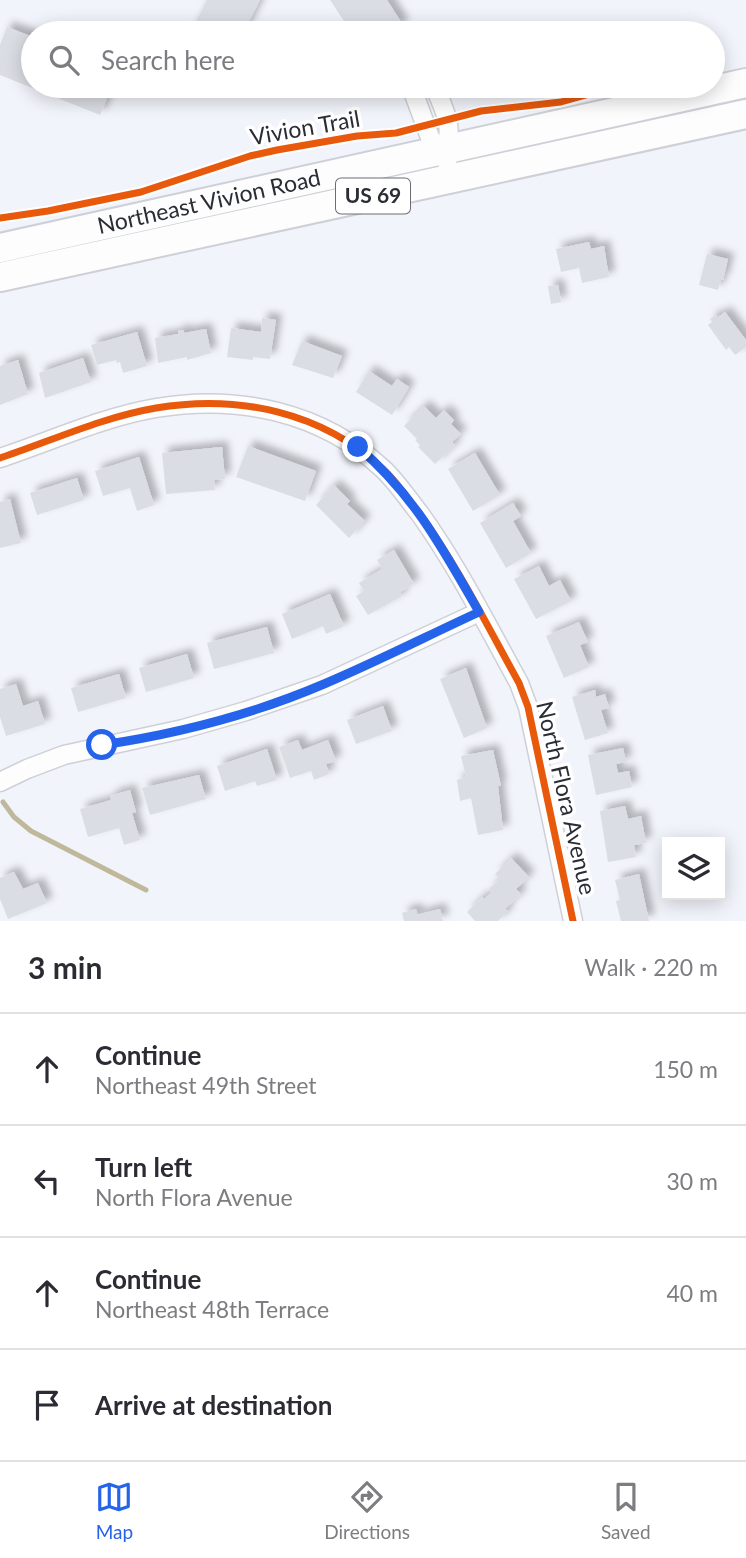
<!DOCTYPE html>
<meta charset="utf-8">
<style>
body{margin:0;font-family:Lato,sans-serif;background:#f7f7f7;color:#2b2b33}
.controls{position:absolute;right:21px;bottom:21px;display:grid;overflow:hidden;border-radius:0px;box-shadow:0 4px 18px #0003}
.controls button{width:63px;height:63px;display:grid;place-items:center;padding:0;border:0;border-bottom:2px solid #e1e1e2;background:#fff;color:#2b2b33;font:35px sans-serif}
.stop{position:absolute;width:21px;height:21px;margin:-16px;border:5px solid #2563eb;border-radius:50%;background:#fff}
.stop.end{background:#2563eb;border-color:#fff;box-shadow:0 2px 7px #0008}
.list{margin:0;padding:0;list-style:none}
h2{display:flex;justify-content:space-between;align-items:center;height:91px;margin:0;padding:0 28px;font-size:30px}
h2 small{font-size:23px;font-weight:400;color:#7c7c81}
.list li{display:grid;grid-template-columns:46px 1fr auto;gap:21px;align-items:center;box-sizing:border-box;height:112px;padding:0 28px;border-top:2px solid #e1e1e2}
.list b{display:block;font-size:26px;white-space:nowrap}
.list p{margin:0;font-size:23px;white-space:nowrap;color:#7c7c81}
.list em{font-size:23px;font-style:normal;color:#7c7c81}
.icon{flex:none;width:38px;height:38px;fill:none;stroke:currentColor;stroke-width:2;stroke-linecap:round;stroke-linejoin:round}
.map{position:relative;flex:none;width:746px;height:921px;overflow:hidden}
.search{position:absolute;background:#fff;box-shadow:0 4px 18px #0003;left:21px;right:21px;top:21px;height:77px;display:flex;align-items:center;gap:18px;box-sizing:border-box;padding:0 24px;border-radius:38px;color:#7c7c81;font-size:26px}
.sheet{height:539px;background:#fff}
nav{display:flex;justify-content:space-around;align-items:center;box-sizing:border-box;height:98px;border-top:2px solid #e1e1e2;background:#fff;font-size:19px;color:#7c7c81}
nav a{display:grid;justify-items:center;gap:4px}
nav .on{color:#2563eb}
.map>svg:first-child{display:block}
.lines{fill:none;stroke-linecap:round;stroke-linejoin:round}
.stream{stroke:#c0b89b;stroke-width:5}
.building{fill:#dbdde4;filter:url(#shadow)}
.minor-casing{stroke:#ced0d7;stroke-width:21}
.primary-casing{stroke:#ced0d7;stroke-width:32}
.minor{stroke:#fdfdfe;stroke-width:18}
.primary{stroke:#fdfdfe;stroke-width:28}
.cycleway-casing{stroke:#fff;stroke-width:11}
.cycleway{stroke:#e8590c;stroke-width:7}
.route{stroke:#2563eb;stroke-width:9}
.labels{text-anchor:middle;stroke-width:7;stroke-linejoin:round;paint-order:stroke}
.shield{fill:#fff;stroke:#6b6c72;stroke-width:2}
.shield-label{font-size:21px;font-weight:bold;fill:#2b2d35}
.street-label{font-size:23px;fill:#2b2d35;stroke:#fff}
</style>
<div class="map">
<svg width="746" height="921" viewBox="0 0 746 921">
<defs>
<filter id="shadow"><feDropShadow dx="6" dy="-6" stdDeviation="3.5" flood-color="#0004"/></filter>
</defs>
<rect width="100%" height="100%" fill="#f2f4fb"/>
<g class="lines">
<polyline class="stream" points="3,802 14,817 31,831 146,890"/>
</g>
<g class="building">
<polygon points="207,0 260,0 243,33 190,33"/>
<polygon points="330,0 387,0 403,25 390,33 352,33"/>
<polygon points="7,27 33,37 33,86 112,86 100,115 0,75 0,45"/>
<polygon points="589,242 591,249 604,246 609,277 582,283 579,268 561,272 556,249"/>
<polygon points="707,254 728,259 723,280 721,279 718,290 699,285"/>
<polygon points="558,285 561,302 551,304 548,286"/>
<polygon points="725,312 746,340 746,347 735,355 729,347 726,350 708,325 712,322 710,319 715,315 717,318"/>
<polygon points="262,318 276,320 270,359 253,357 253,360 227,357 231,328 261,332"/>
<polygon points="206,329 211,353 187,360 187,357 158,363 155,338 178,334 178,331 184,330 184,333"/>
<polygon points="137,332 147,366 123,373 120,362 117,363 116,360 97,365 91,345"/>
<polygon points="302,341 342,356 333,378 292,365"/>
<polygon points="83,358 91,382 45,398 39,373"/>
<polygon points="18,360 28,394 0,405 0,366"/>
<polygon points="369,371 392,386 397,379 409,387 392,415 356,392"/>
<polygon points="424,406 436,418 444,410 454,420 451,424 461,434 452,442 455,445 435,464 418,447 420,445 415,440 417,439 404,426"/>
<polygon points="248,446 316,471 305,501 236,477"/>
<polygon points="222,447 225,479 214,480 215,490 166,494 162,453"/>
<polygon points="475,453 500,495 473,511 448,469"/>
<polygon points="139,457 154,505 137,511 130,488 103,496 95,471"/>
<polygon points="77,478 84,500 37,515 30,493"/>
<polygon points="334,485 350,501 347,504 365,521 349,538 316,505"/>
<polygon points="10,499 21,543 0,548 0,502"/>
<polygon points="513,503 521,516 513,521 531,553 506,568 480,523"/>
<polygon points="394,550 414,584 400,592 402,596 368,615 356,596 364,591 359,583 382,569 377,560"/>
<polygon points="539,566 549,586 560,580 571,601 536,619 514,579"/>
<polygon points="330,594 344,626 326,634 323,626 292,639 282,614"/>
<polygon points="579,622 588,642 580,645 589,667 564,678 546,636"/>
<polygon points="267,627 274,653 214,669 207,643"/>
<polygon points="187,654 194,678 146,692 139,668"/>
<polygon points="466,668 487,728 464,738 440,679"/>
<polygon points="119,674 126,698 78,712 71,688"/>
<polygon points="16,684 23,706 38,701 45,724 6,736 0,717 0,689"/>
<polygon points="595,690 596,697 605,694 609,708 601,710 608,733 585,740 572,697"/>
<polygon points="383,706 392,731 356,744 347,720"/>
<polygon points="298,740 302,750 328,740 336,761 326,764 329,774 314,780 311,771 290,778 279,747"/>
<polygon points="623,748 626,762 616,764 618,773 629,771 632,787 596,795 588,755"/>
<polygon points="267,749 277,780 257,786 255,781 225,791 217,766"/>
<polygon points="493,750 501,786 498,786 503,830 478,835 471,798 460,801 457,780 466,777 461,756"/>
<polygon points="199,775 206,799 150,815 142,788"/>
<polygon points="130,790 136,812 132,813 140,840 124,845 119,828 88,837 80,809 111,800 110,796"/>
<polygon points="625,806 628,819 641,816 646,843 634,845 636,857 608,862 600,811"/>
<polygon points="511,858 529,877 516,889 521,894 505,909 508,911 498,921 475,921 467,912 482,897 484,899 492,892 489,889 500,879 495,874"/>
<polygon points="14,872 23,889 38,883 47,903 8,919 0,899 0,878"/>
<polygon points="639,874 649,921 621,921 616,901 620,900 615,880"/>
<polygon points="416,909 417,915 440,909 443,921 404,921 402,913"/>
</g>
<g class="lines">
<g class="minor-casing">
<g id="minor">
<polyline points="411,86 431,140 444,149"/>
<path d="M 434,86 C 442,104 456,130 444,149 L 451,179"/>
<path d="M 0,458 C 51,441 103,417 156,408 C 238,394 322,412 383,469 C 397,482 408,499 420,514 C 458,567 488,627 519,683 L 528,707 L 573,921"/>
<polyline points="0,782 27,769 64,755 183,729 246,711 322,685 479,612"/>
</g>
</g>
<g class="primary-casing">
<g id="primary">
<path id="s1" d="M 0,248 L 746,83"/>
<polyline points="0,277 746,114"/>
</g>
</g>
<use href="#minor" class="minor"/>
<use href="#primary" class="primary"/>
<g class="cycleway-casing">
<g id="cycleway">
<polyline points="0,218 48,211 141,192 250,156 277,150 357,136 396,133 481,111 561,102 618,86"/>
<path d="M 0,458 C 51,441 103,417 156,408 C 238,394 322,412 383,469 C 397,482 408,499 420,514 C 458,567 488,627 519,683 L 528,707 L 573,921"/>
</g>
</g>
<use href="#cycleway" class="cycleway"/>
</g>
<g class="lines">
<path class="route" d="M 102,745 C 176,734 254,714 324,684 C 376,662 427,636 479,612 C 443,549 414,495 358,447"/>
</g>
<g class="labels">
<rect class="shield" x="336" y="178.5" width="74" height="35" rx="5"/>
<g class="shield-label">
<text x="373" y="203">US 69</text>
</g>
<g class="street-label">
<text transform="translate(305 128) rotate(-10)" y="8">Vivion Trail</text>
<text dy="8" stroke="none"><textPath href="#s1" startOffset="214">Northeast Vivion Road</textPath></text>
<text transform="translate(566 798) rotate(77)" y="8">North Flora Avenue</text>
</g>
</g>
</svg>
<div class="controls">
<button><svg class="icon" aria-label="layers" viewBox="0 0 24 24"><path d="M12 4l9 5-9 5-9-5zM3 14l9 5 9-5"/></svg></button>
</div>
<div class="stop" style="left:102px;top:745px"></div>
<div class="stop end" style="left:358px;top:447px"></div>
<div class="search"><svg class="icon" aria-label="search" viewBox="0 0 24 24"><circle cx="10" cy="10" r="6"/><path d="M15 15l6 6"/></svg>Search here</div>
</div>
<section class="sheet">
<h2>3 min<small>Walk · 220 m</small></h2>
<ul class="list">
<li><svg class="icon" aria-label="ahead" viewBox="0 0 24 24"><path d="M12 20V5M6 11l6-6 6 6"/></svg><div><b>Continue</b><p>Northeast 49th Street</p></div><em>150 m</em></li>
<li><svg class="icon" aria-label="left" viewBox="0 0 24 24"><path d="M17 20v-9H6M10 6l-5 5 5 5"/></svg><div><b>Turn left</b><p>North Flora Avenue</p></div><em>30 m</em></li>
<li><svg class="icon" aria-label="ahead" viewBox="0 0 24 24"><path d="M12 20V5M6 11l6-6 6 6"/></svg><div><b>Continue</b><p>Northeast 48th Terrace</p></div><em>40 m</em></li>
<li><svg class="icon" aria-label="arrive" viewBox="0 0 24 24"><path d="M6 21V4h12l-3 4 3 4H6"/></svg><div><b>Arrive at destination</b></div></li>
</ul>
</section>
<nav>
<a class="on"><svg class="icon" aria-label="map" viewBox="0 0 24 24"><path d="M3 6l6-2 6 2 6-2v14l-6 2-6-2-6 2zM9 4v14M15 6v14"/></svg>Map</a>
<a><svg class="icon" aria-label="directions" viewBox="0 0 24 24"><path d="M12 3l9 9-9 9-9-9zM9 14v-3h6M13 9l2 2-2 2"/></svg>Directions</a>
<a><svg class="icon" aria-label="saved" viewBox="0 0 24 24"><path d="M7 4h10v16l-5-4-5 4z"/></svg>Saved</a>
</nav>
